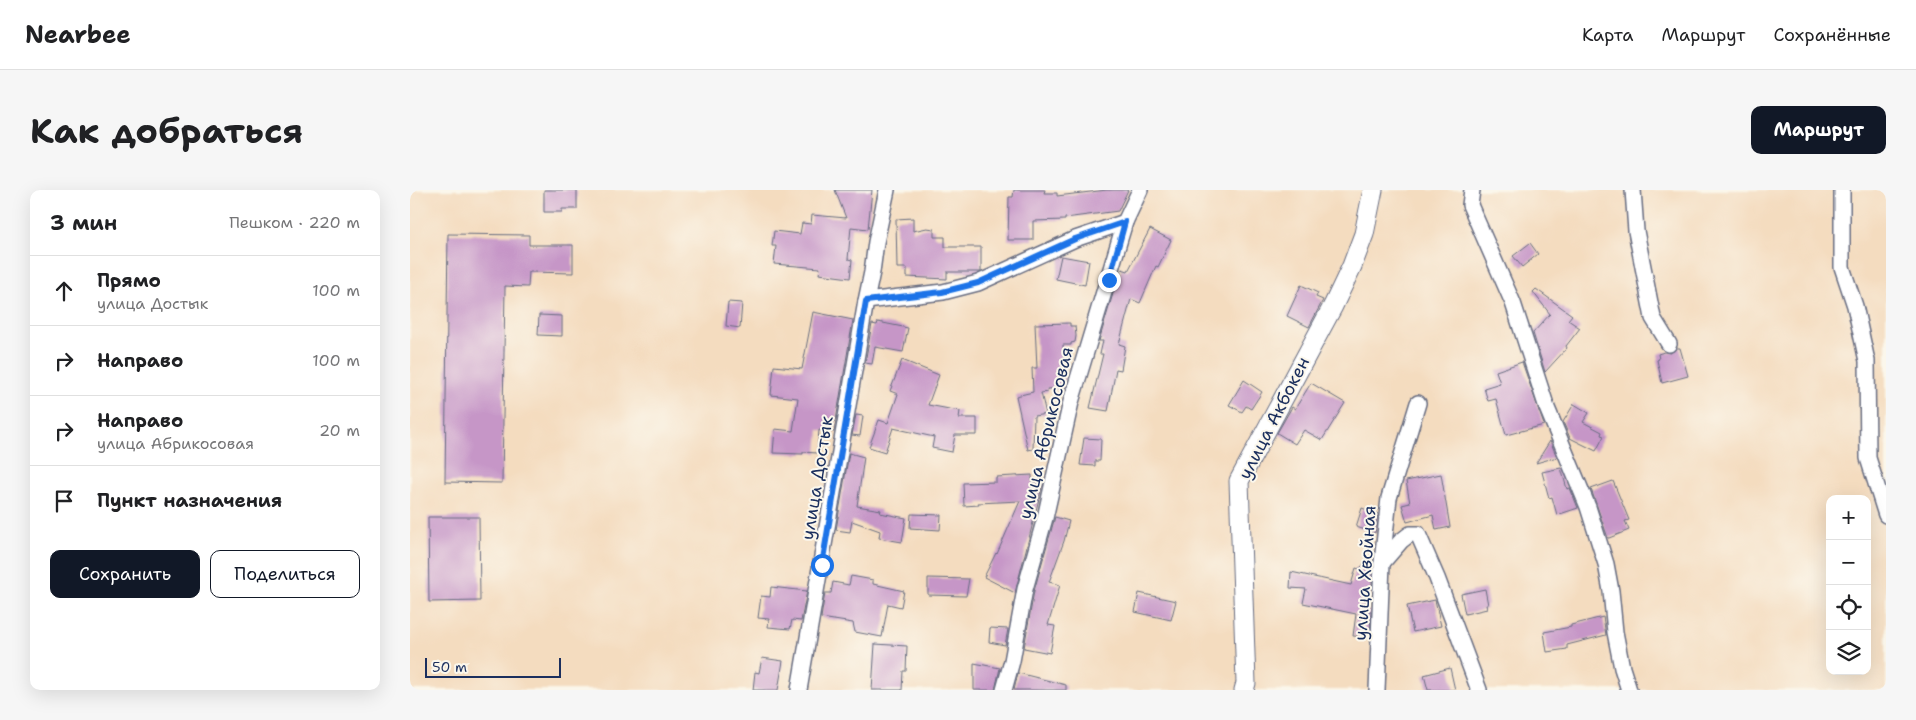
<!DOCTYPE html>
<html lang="ru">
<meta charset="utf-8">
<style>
body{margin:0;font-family:"Shantell Sans",sans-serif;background:#f6f6f6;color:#202124}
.controls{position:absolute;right:15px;bottom:15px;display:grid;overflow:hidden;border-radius:10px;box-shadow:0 5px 20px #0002}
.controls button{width:45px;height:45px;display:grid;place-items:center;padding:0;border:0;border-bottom:1px solid #e0e0e0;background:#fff;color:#202124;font:25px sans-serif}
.scale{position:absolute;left:15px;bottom:12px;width:136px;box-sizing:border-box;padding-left:5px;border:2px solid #1b2f5e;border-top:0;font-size:14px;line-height:18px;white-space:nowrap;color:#1b2f5e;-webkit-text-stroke:4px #fbf7ec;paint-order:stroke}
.stop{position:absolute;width:15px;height:15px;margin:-11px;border:4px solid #1a73e8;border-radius:50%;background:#fff}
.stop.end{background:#1a73e8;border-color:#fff;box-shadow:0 1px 5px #0008}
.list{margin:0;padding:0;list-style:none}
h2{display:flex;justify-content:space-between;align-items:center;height:65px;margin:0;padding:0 20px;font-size:21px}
h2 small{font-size:16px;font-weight:400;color:#757577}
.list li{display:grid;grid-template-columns:32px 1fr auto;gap:15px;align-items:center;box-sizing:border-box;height:70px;padding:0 20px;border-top:1px solid #e0e0e0}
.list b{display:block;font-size:19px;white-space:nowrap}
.list p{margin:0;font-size:16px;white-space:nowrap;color:#757577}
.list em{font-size:16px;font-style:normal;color:#757577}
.actions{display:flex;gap:10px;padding:15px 20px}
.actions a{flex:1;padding:11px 0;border:1px solid #111827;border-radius:10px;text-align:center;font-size:18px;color:#111827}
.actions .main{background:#111827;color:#fff}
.icon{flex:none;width:28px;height:28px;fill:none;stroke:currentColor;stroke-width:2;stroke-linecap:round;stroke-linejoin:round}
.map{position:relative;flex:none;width:1476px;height:500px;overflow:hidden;border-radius:10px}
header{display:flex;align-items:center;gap:30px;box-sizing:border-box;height:70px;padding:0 25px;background:#fff;border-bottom:1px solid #e0e0e0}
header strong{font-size:24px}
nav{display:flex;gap:28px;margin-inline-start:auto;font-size:18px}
.intro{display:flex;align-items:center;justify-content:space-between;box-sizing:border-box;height:120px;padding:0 30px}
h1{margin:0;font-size:35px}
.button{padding:12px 22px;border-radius:10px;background:#111827;color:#fff;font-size:18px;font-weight:700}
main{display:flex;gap:30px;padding:0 30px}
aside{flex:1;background:#fff;border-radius:10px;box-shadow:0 5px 20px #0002}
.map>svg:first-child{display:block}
.building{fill:#c696c7}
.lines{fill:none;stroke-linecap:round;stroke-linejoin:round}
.minor-casing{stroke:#676c80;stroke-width:18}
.tertiary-casing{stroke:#676c80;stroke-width:21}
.minor{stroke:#fff;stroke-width:15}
.tertiary{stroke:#fff;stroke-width:19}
.route{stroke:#1a73e8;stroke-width:6}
.labels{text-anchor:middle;stroke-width:4;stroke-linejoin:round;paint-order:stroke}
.street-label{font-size:18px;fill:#1b2f5e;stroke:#fbf7ec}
</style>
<header>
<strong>Nearbee</strong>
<nav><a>Карта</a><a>Маршрут</a><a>Сохранённые</a></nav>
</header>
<div class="intro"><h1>Как добраться</h1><a class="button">Маршрут</a></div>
<main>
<aside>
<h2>3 мин<small>Пешком · 220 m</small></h2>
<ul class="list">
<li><svg class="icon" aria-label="ahead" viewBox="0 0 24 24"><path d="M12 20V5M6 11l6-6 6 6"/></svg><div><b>Прямо</b><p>улица Достык</p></div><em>100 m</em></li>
<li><svg class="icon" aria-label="right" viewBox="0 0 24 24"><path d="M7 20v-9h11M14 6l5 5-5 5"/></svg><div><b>Направо</b></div><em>100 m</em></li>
<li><svg class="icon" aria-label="right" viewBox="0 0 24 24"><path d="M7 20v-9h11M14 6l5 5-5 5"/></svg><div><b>Направо</b><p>улица Абрикосовая</p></div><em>20 m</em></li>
<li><svg class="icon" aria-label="arrive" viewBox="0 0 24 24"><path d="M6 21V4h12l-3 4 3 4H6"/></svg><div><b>Пункт назначения</b></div></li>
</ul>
<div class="actions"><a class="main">Сохранить</a><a>Поделиться</a></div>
</aside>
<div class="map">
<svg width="1476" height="500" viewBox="0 0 1476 500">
<rect width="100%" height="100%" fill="#fbf7ec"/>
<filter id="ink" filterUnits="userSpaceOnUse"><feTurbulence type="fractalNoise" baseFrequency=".02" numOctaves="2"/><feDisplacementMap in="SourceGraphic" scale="10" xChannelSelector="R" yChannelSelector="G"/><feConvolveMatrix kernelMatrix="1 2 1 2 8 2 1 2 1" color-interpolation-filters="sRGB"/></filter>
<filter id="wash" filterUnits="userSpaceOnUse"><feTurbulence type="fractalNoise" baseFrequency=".0096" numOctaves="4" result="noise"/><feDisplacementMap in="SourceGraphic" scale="20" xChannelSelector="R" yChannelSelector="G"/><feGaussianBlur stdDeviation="1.12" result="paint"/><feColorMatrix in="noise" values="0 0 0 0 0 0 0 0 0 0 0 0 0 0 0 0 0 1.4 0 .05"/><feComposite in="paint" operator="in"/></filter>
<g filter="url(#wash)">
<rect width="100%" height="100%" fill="#f4dcbf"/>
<g id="blocks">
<g class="building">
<polygon points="134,0 167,0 167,19 152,19 152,22 134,22"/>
<polygon points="425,0 462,0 458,39 441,37 438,69 442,70 440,88 409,84 410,78 364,74 366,56 362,56 364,41 390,44 392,33 401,34 402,25 436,28"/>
<polygon points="604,0 635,0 634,3 647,3 647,6 697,0 718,0 708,21 655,28 655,30 623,31 623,50 598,50 599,7 603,7"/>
<polygon points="503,28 503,41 517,38 524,39 524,47 535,47 535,57 571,57 571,82 537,82 537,89 497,87 497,78 487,78 486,29"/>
<polygon points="740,39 761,50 748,77 746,76 730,113 721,109 709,154 715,156 711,180 706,179 698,221 680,218 693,164 690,164 693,151 689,151 707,90 712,79 718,81"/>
<polygon points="38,44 119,45 119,55 163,55 163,83 119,82 118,97 95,96 92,293 35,292"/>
<polygon points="1120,53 1128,64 1112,77 1103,66"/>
<polygon points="651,66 679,71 675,95 646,89"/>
<polygon points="891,95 908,103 906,107 913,110 899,137 877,126"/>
<polygon points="1126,99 1162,125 1158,130 1170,138 1156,156 1157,158 1135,182 1123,143 1140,124 1123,102"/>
<polygon points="318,112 332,113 330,138 316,136"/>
<polygon points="403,122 443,130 424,242 409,240 407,263 393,262 393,264 363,263 365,239 383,241 388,208 361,205 364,176 392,179"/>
<polygon points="129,125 152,126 152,146 128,145"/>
<polygon points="468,132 498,138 493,162 465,157 462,174 455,173 462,134 467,135"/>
<polygon points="660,133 660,136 665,136 666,146 665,152 661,153 661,155 653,155 655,198 637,199 638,202 631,203 636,224 624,226 623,259 618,260 606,206 623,202 622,178 627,178 625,134"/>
<polygon points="1267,158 1270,158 1278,186 1252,193 1247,170 1249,169 1248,164 1254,162 1260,163"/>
<polygon points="492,170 529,185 518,215 550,221 549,228 567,228 567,245 545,245 542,262 522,258 524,247 483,238 475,262 459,257 469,230 478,233 488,204 480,201"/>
<polygon points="1112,172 1134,235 1096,245 1086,209 1078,211 1074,198 1090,193 1086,181"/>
<polygon points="834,190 852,202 841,219 836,216 832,222 819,215"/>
<polygon points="901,193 935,213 912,250 894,240 885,254 867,243 882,217 885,219"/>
<polygon points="1164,214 1179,223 1173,232 1192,242 1191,245 1194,246 1186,261 1160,248 1153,232"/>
<polygon points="446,225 453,226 450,246 442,245"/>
<polygon points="674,248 691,249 690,271 685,271 685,276 670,275"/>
<polygon points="1140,251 1147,267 1126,273"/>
<polygon points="439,263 454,267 447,316 471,320 470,323 496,328 492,352 469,348 470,341 442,331 440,342 426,340"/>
<polygon points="1151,278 1157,299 1160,298 1168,318 1147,325 1142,307 1139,308 1132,282"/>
<polygon points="1031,284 1040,337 1026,340 1023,325 997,332 992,315 1000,313 996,291"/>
<polygon points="622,285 622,292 633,293 605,403 574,387 586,363 587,364 610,311 568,313 569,315 554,316 553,293 586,292 586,287"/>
<polygon points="1203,291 1219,330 1215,331 1219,340 1199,348 1198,348 1181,299"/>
<polygon points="952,318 968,324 965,343 946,337"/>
<polygon points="501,324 531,325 530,340 500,338"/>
<polygon points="18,327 69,327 70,411 19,412"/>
<polygon points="645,327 659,331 654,351 639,392 650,395 638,435 645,436 640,463 614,458 624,401"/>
<polygon points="954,374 962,377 962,394 953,421 961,421 960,447 943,446 946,424 893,413 896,399 880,398 881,382 941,395 946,378 949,379"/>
<polygon points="441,386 463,390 463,394 494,401 491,417 478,414 472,447 445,442 443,433 411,428 415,403 421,403 423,392 439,395"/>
<polygon points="518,388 559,389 556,406 518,405"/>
<polygon points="361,397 397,401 391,431 382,430 380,439 358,437 359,429 348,428 351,406 360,407"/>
<polygon points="1075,399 1078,415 1076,415 1077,419 1055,424 1051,404"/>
<polygon points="729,403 766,411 761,430 725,422"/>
<polygon points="1025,410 1031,436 1003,442 997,416"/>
<polygon points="1193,427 1196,445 1157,455 1157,459 1137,462 1134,442 1161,437 1161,435"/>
<polygon points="580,438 598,439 595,455 579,452"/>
<polygon points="465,454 497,456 496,481 493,481 492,500 462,500"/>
<polygon points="352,468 373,471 368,500 343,500 345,482 349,483"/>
<polygon points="564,473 590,478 585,500 564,500"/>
<polygon points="1040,478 1045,500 1018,500 1014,485"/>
<polygon points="608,483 656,495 656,500 604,500"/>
</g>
</g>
</g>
<g filter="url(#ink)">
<use href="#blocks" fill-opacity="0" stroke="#676c80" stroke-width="1"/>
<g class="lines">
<g class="minor-casing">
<g id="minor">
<polyline points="477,0 466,52 462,82 456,111 533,102 568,93 665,49 715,32"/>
<polyline points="1062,0 1060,15 1103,113 1137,218 1178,317 1196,374 1201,401 1205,442 1212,478 1219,500"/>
<polyline points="1223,0 1226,41 1243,128 1259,154"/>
<polyline points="1432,0 1432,77 1445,116 1457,171 1458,268 1476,325"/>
<polyline points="972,373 991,351 1000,344 1008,344 1027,388 1069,500"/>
<polyline points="389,500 456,111"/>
<polyline points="594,500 602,471 615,399 635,328 661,212 715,32 730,0"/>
<polyline points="967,500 972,373 979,308 1008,213"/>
</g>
</g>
<g class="tertiary-casing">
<polyline id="tertiary" points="834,500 836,493 829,291 923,116 942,76 954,44 963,0"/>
</g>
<use href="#minor" class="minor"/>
<use href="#tertiary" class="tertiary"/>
</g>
</g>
<g class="lines" filter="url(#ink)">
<polyline class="route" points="412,375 456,111 532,102 568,93 665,49 715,32 699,90"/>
</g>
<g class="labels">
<g class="street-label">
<text transform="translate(864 228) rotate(-63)" y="6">улица Акбокен</text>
<text transform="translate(636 243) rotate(-76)" y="6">улица Абрикосовая</text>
<text transform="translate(407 288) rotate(-81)" y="6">улица Достык</text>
<text transform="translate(955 383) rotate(-86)" y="6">улица Хвойная</text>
</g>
</g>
</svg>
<div class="controls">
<button>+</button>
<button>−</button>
<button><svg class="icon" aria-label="locate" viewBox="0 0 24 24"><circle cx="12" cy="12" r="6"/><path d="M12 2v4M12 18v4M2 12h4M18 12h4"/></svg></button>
<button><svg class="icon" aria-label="layers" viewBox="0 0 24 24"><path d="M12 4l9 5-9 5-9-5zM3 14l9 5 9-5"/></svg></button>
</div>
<div class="scale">50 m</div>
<div class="stop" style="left:412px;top:375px"></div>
<div class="stop end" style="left:699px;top:90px"></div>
</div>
</main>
